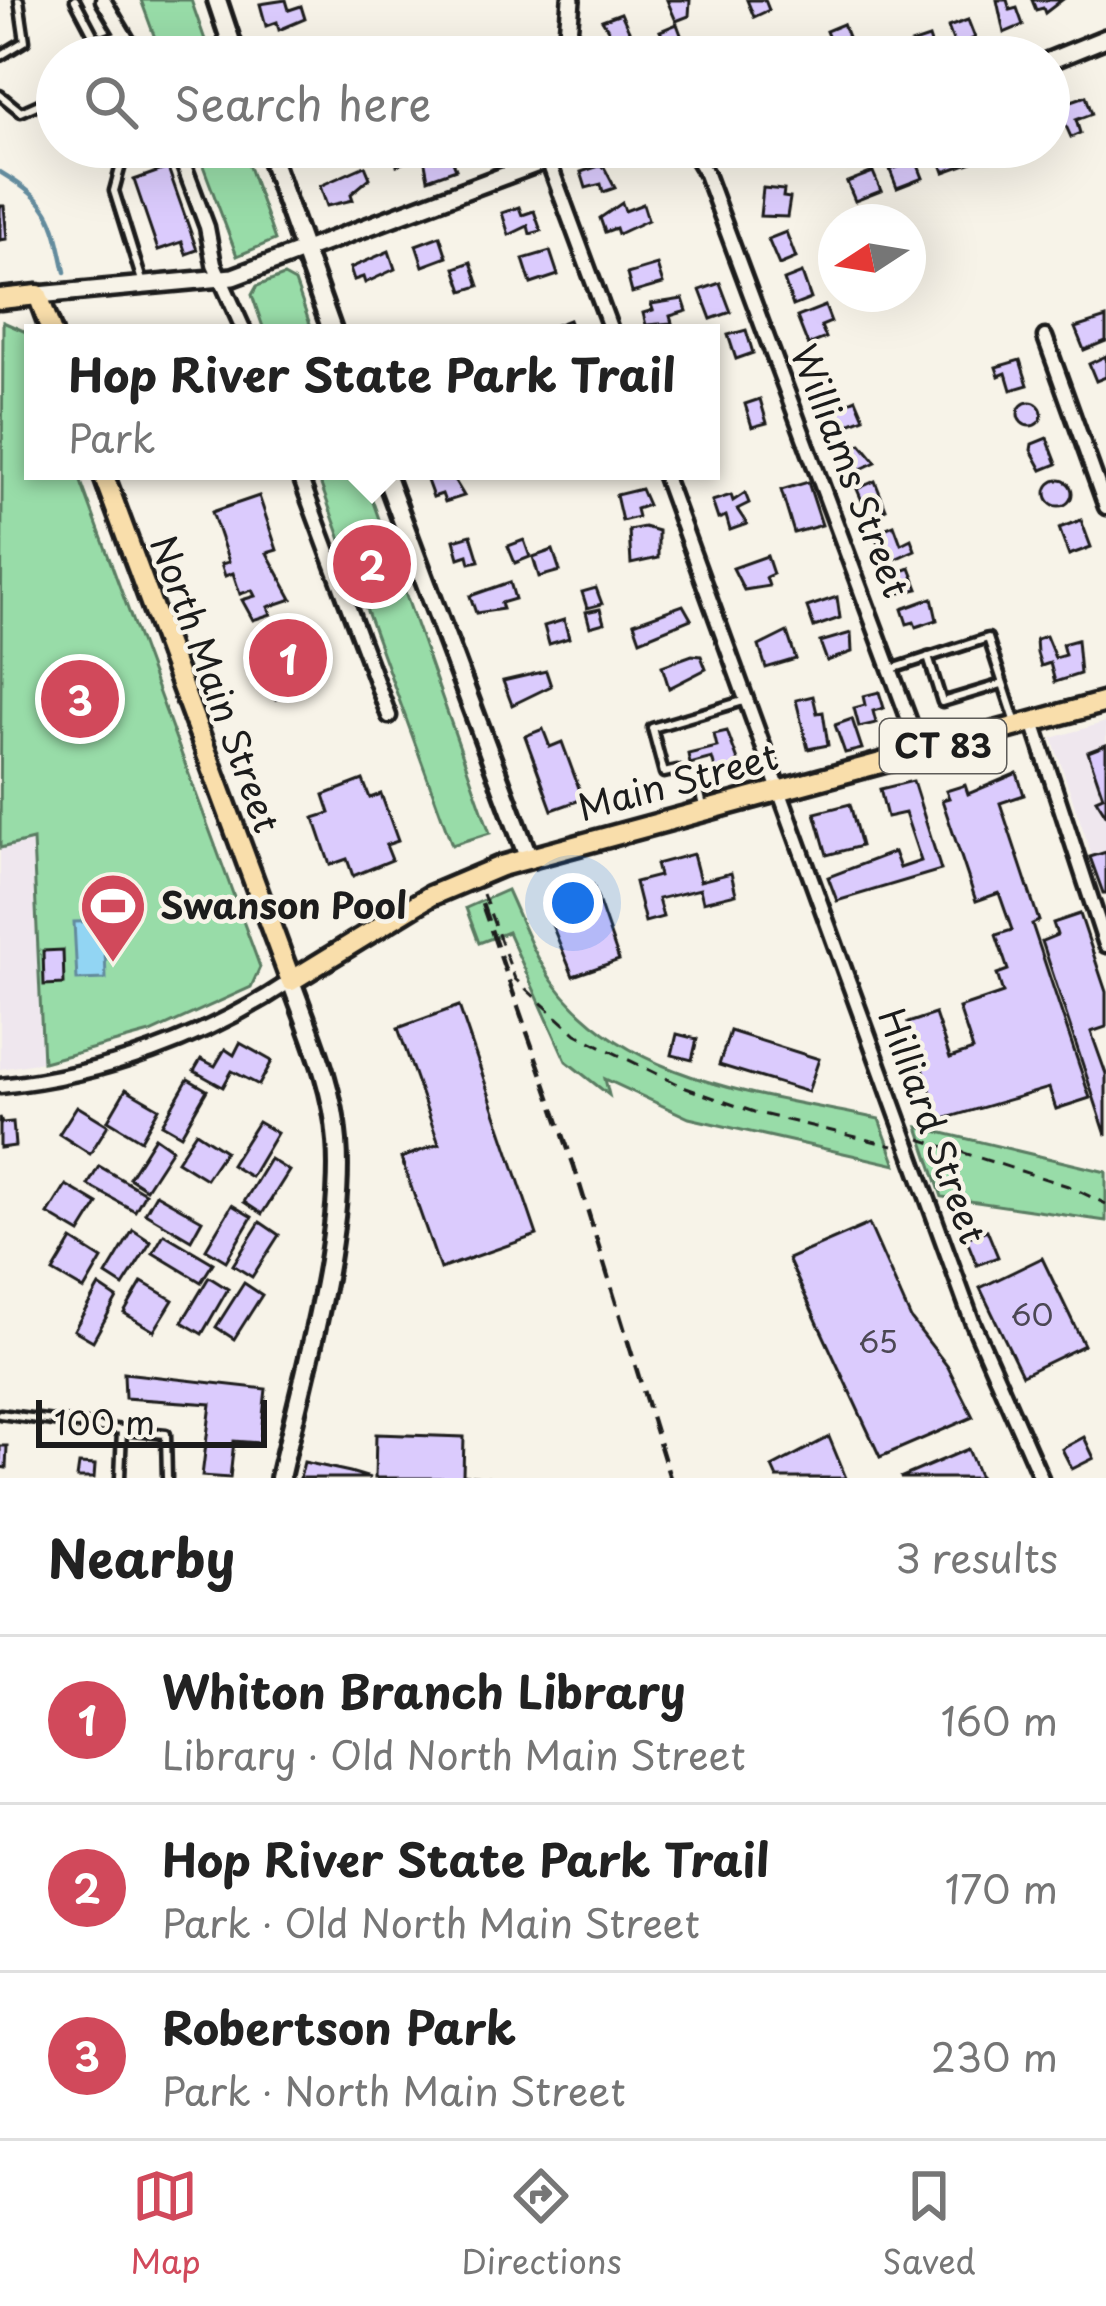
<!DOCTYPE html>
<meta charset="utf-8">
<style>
body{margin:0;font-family:"Playpen Sans",sans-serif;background:#f6f6f6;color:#222}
.compass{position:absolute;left:818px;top:204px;width:108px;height:108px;border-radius:50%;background:#fff;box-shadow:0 12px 48px #0002;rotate:258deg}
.scale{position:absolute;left:36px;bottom:30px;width:231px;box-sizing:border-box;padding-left:12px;border:6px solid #1c1c1c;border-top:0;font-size:33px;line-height:42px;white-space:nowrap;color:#1c1c1c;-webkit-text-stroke:9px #f7f3e8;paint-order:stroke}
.you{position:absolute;left:573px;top:903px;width:42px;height:42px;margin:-30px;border:9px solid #fff;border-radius:50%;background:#1a73e8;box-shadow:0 0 0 18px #1a73e833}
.badge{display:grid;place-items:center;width:78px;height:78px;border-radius:50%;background:#d1495b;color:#fff;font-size:39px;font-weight:700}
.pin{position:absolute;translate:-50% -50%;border:6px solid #fff;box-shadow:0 3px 12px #0006}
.popup{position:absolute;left:24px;top:324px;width:696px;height:156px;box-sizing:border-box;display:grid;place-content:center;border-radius:0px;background:#fff;filter:drop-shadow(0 3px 9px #0005);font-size:39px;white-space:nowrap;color:#767676}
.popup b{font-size:45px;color:#222}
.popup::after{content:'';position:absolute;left:50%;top:100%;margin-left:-24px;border:24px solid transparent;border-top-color:#fff}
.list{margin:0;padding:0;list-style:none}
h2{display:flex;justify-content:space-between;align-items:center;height:156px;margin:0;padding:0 48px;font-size:51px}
h2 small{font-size:39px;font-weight:400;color:#767676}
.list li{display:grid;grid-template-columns:78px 1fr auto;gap:36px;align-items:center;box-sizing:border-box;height:168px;padding:0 48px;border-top:3px solid #e0e0e0}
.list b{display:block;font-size:45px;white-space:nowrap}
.list p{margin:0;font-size:39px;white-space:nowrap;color:#767676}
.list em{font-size:39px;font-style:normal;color:#767676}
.icon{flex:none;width:66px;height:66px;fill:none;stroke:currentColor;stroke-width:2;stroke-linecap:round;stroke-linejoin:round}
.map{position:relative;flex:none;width:1106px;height:1478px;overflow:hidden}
.search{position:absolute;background:#fff;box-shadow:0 12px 48px #0002;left:36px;right:36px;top:36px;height:132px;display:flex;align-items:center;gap:30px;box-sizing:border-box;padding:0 42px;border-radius:66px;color:#767676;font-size:45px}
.sheet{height:660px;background:#fff}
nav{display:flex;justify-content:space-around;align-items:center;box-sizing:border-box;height:168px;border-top:3px solid #e0e0e0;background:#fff;font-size:33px;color:#767676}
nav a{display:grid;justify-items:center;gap:6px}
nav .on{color:#d1495b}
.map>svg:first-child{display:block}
.built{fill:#efe7ee}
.green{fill:#98dca8;stroke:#5a7c62;stroke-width:3}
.water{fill:#92d5f3;stroke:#638b9d;stroke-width:3}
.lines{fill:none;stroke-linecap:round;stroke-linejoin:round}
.stream{stroke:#638b9d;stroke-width:4.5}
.building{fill:#dbcbfd;stroke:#1c1c1c;stroke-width:3}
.service-casing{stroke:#1c1c1c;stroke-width:15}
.minor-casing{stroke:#1c1c1c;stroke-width:21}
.tertiary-casing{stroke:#1c1c1c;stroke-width:24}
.secondary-casing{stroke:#1c1c1c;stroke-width:26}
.primary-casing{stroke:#1c1c1c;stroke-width:27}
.path{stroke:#1c1c1c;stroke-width:3;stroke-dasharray:12 9;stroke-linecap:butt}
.service{stroke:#f7f3e8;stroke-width:6}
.minor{stroke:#f7f3e8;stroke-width:12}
.tertiary{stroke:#f7f3e8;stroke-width:15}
.secondary{stroke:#f7f3e8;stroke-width:16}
.primary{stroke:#f9deab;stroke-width:18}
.rail{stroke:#1c1c1c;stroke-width:4.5;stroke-dasharray:18 9;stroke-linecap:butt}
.labels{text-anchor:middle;stroke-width:9;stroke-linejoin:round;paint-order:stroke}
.number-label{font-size:30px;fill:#4c4854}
.shield{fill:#f7f3e8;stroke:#5e5c59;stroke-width:3}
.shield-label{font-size:33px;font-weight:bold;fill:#1c1c1c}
.street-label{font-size:36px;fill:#1c1c1c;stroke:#f7f3e8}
.poi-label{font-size:36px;font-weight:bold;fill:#1c1c1c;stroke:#f7f3e8;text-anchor:start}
</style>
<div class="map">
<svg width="1106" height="1478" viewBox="0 0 1106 1478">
<rect width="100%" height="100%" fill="#f7f3e8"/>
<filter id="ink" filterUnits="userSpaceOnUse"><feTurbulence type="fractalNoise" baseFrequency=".00833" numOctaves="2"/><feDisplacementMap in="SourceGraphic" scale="24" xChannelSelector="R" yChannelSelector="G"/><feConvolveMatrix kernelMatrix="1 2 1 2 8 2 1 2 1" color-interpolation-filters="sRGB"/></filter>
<g filter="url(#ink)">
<g class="built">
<polygon points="1106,722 1106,897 1052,738"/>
<polygon points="33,839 43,1062 0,1069 0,848"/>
</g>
<g class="green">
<polygon points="141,0 191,0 211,57 162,57"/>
<polygon points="196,147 242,147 275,240 237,256"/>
<polygon points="284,276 295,282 313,333 265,333 252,295 257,286"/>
<polygon points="3,322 26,332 33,350 33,471 77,471 260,967 251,987 150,1033 43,1062 33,840 0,848"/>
<polygon points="316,471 362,471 490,833 452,845"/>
<path d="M 507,890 C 521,920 533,954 553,982 C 628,1084 763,1094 879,1119 L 896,1165 L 689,1118 L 605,1079 L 609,1095 L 566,1061 L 508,932 L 479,943 L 466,908 Z"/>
<polygon points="918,1127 1106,1172 1106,1221 942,1197"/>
</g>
<polygon class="water" points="104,921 106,979 77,980 74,922"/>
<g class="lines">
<path class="stream" d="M 0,172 C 51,203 53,215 65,272"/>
</g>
<g class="building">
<polygon points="286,0 289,10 301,6 305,19 279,30 277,22 266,26 260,4"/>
<polygon points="667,0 690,0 689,16 676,21"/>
<polygon points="747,0 765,0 769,10 754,17"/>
<polygon points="997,0 1007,0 1010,10 1017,8 1023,25 1004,33"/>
<polygon points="1032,0 1062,0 1045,13 1043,8 1036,10"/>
<polygon points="621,13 631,35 616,42 602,20"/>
<polygon points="968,20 975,38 955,46 948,27"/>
<polygon points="677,24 683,40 667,46 660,31"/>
<polygon points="843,24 850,42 833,49 826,31"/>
<polygon points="929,38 935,56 915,57 911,44"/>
<polygon points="802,39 809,55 792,57 787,46"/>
<polygon points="1086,96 1092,114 1076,120 1080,133 1071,137 1057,106"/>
<polygon points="392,147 404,147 408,161 397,165"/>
<polygon points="422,147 448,149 456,169 428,179"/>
<polygon points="953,147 966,147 972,162 944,172 937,153"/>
<polygon points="916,160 923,178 897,188 890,170"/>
<polygon points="365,166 370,178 351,194 353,200 327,206 320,186"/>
<polygon points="599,166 604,167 615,188 603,192 601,184 586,188 581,172"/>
<polygon points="168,168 197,250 186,254 182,242 158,250 134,180"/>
<polygon points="873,172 881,191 855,201 847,182"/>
<polygon points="763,188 784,190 783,197 790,198 787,217 760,216"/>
<polygon points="622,203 625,211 643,204 648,220 618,234 616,228 605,232 600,218"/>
<polygon points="0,206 4,206 7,239 0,240"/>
<polygon points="519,207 522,215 534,211 541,231 530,234 528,226 509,235 502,213"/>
<polygon points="786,232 796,258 779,265 768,239"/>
<polygon points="440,236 447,257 423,266 416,245"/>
<polygon points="389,251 395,269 365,283 363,277 354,280 350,268"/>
<polygon points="550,251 558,275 531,284 523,259"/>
<polygon points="471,262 479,286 463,291 455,268"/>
<polygon points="657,265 663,284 632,293 627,274"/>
<polygon points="802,273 811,299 793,306 784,280"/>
<polygon points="720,283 731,312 711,319 700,290"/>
<polygon points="683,299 687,311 670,316 672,323 646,325 643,313 653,310 651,304"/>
<polygon points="825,306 831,322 821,326 826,338 808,345 797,317"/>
<polygon points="1106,318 1106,341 1084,350 1075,328"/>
<polygon points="569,320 574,333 544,333 543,330"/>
<polygon points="746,330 753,353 736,359 728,335"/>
<polygon points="1106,356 1106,377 1096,381 1089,364"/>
<polygon points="1020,360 1028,385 1011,390 1006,373 999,376 996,367"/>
<polygon points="760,399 767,423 752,427 745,404"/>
<polygon points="856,399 864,418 836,429 828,411"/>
<circle cx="1030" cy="414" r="12"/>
<polygon points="1047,438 1057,464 1042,470 1031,450 1032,444"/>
<polygon points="861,444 876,462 852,473 843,451"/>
<polygon points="434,471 449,471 464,496 445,502 442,494 433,497 425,475"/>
<circle cx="1059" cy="493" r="13"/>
<polygon points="875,481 886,509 869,517 857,489"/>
<polygon points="808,482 822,525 794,533 781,490"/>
<polygon points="641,489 648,505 636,509 638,517 622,521 616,495"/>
<polygon points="745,493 749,503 737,509 747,524 730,530 726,516 718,519 712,501 731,495 733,501"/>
<polygon points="259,496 277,550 267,553 292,599 268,607 271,614 253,620 242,600 255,596 252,590 240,594 233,573 225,576 221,564 229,562 212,512"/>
<polygon points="1081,520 1091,547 1069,555 1059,528"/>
<polygon points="894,525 901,544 911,539 915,550 886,563 874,533"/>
<polygon points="644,527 658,531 658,558 631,564 629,530"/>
<polygon points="471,535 479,561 470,563 468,555 459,558 454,540"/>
<polygon points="524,540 530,557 515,563 508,546"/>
<polygon points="553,550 560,571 539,577 533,557"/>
<polygon points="767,556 773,574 766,577 769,586 744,590 733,568"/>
<polygon points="910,568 918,589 896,594 889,576"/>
<polygon points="510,582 515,599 501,603 503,609 476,613 470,596"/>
<polygon points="596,588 602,604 587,608 582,592"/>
<polygon points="837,597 840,618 814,627 807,607"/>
<polygon points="932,598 937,620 916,627 914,622 907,624 902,609"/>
<polygon points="683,605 691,619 640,640 634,623"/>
<polygon points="600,609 604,623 590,627 586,612"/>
<polygon points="564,620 569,638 549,644 544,626"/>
<polygon points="302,622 320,674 300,681 303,689 276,699 256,642"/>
<polygon points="787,632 796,659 766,668 759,646"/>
<polygon points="851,633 852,652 827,661 820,642"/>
<polygon points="1046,636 1055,658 1065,655 1062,644 1077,640 1080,674 1055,682 1050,663 1041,666 1037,653 1036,639"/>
<polygon points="692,655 701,656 706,669 669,688 662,666"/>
<polygon points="546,671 551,686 512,705 503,681"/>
<polygon points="879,692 884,708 873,711 876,723 859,727 854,708 865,705 863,696"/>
<polygon points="813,696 817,713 823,712 828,745 808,749 796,700"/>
<polygon points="852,719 862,749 845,753 835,725"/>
<polygon points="543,729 550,747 562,742 583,799 552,810 525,736"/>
<polygon points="727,731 740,766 716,772 712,758 690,764 688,754 717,747 714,734"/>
<polygon points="1106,745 1106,815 1096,799 1103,796 1088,752"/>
<polygon points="1017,773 1024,795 1000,803 1039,921 1032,924 1090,1098 1056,1109 1049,1088 940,1120 908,1023 935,1014 950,1058 973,1050 959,1008 1003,993 997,974 1008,970 996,935 1012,930 999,893 976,901 942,800 949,798 946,791 965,785 968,794"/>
<polygon points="363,780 370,798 381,794 398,841 386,845 392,860 353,876 347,859 330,865 314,818 330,813 324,795"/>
<polygon points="913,781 941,870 837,901 828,877 894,852 900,868 921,861 905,813 887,817 880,789"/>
<polygon points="850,804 861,846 827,855 815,813"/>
<polygon points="1106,852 1106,893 1103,893 1090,857"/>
<polygon points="693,854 700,881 731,873 736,894 703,902 700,889 658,899 663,917 645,922 635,882 659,876 656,864"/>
<polygon points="593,885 619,960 573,976 543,903"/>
<polygon points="1080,914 1106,992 1106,1027 1091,1032 1106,1074 1106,1135 1042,941 1057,935 1053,923"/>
<polygon points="63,950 64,984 44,985 43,951"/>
<polygon points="459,1006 537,1235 440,1269 401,1158 439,1144 398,1028"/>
<polygon points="730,1031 819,1059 808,1092 719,1065"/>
<polygon points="677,1034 697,1039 692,1060 672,1055"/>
<polygon points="240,1043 272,1061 259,1085 232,1071 223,1087 194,1071 201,1059 215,1066 225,1049 234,1055"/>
<polygon points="188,1079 207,1090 181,1135 162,1124"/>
<polygon points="126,1089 159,1108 141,1140 108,1120"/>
<polygon points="77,1106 108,1125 90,1154 59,1134"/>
<polygon points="0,1117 2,1123 13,1122 15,1146 0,1148"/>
<polygon points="258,1122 277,1133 251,1177 231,1165"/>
<polygon points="196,1132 225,1151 206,1179 177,1161"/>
<polygon points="155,1137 172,1149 146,1189 129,1178"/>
<polygon points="270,1159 289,1171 262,1214 244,1202"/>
<polygon points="99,1166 145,1193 135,1211 88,1185"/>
<polygon points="66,1185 98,1204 80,1233 48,1214"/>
<polygon points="156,1194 202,1220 191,1240 145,1213"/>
<polygon points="232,1205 252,1217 226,1261 206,1249"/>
<polygon points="260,1222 279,1235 252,1277 233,1265"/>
<polygon points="869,1224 911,1319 948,1367 973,1417 880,1457 788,1259"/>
<polygon points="133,1230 151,1242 123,1286 106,1275"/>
<polygon points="987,1230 998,1257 977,1265 966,1238"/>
<polygon points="164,1234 213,1263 201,1282 153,1253"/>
<polygon points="72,1240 102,1259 84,1290 53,1272"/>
<polygon points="1042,1258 1084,1345 1022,1375 980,1288"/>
<polygon points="209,1277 228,1289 202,1334 182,1322"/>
<polygon points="142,1282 173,1300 154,1331 124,1313"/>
<polygon points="244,1283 262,1295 234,1339 216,1327"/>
<polygon points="99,1286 117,1298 93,1341 74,1330"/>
<polygon points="124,1373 266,1389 260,1443 234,1441 230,1478 202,1476 211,1404 125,1398"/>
<polygon points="376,1434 464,1437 463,1475 495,1478 375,1478"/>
<polygon points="829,1437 846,1478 777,1478 772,1467"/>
<polygon points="1084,1437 1094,1458 1072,1469 1062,1449"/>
<polygon points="0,1446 7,1446 6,1468 0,1467"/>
<polygon points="968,1449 980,1478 900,1478"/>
<polygon points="304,1462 350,1472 370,1478 300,1478"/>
<polygon points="79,1464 95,1465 94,1478 77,1478"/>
</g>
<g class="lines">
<g class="service-casing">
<g id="service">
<polyline points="75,0 105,57"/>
<polyline points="98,43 122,34"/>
<polyline points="0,56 25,41 19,0"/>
<polyline points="0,95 21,112 57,96"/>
<polyline points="111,147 121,165 114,191 143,284"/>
<polyline points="928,657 942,702 1002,684"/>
<polyline points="892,669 988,638 1016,723"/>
<polyline points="703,806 697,781 677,770 664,773 652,728 743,701"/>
<polyline points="0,1414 122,1430"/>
<polyline points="120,1478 122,1430 166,1434 167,1478"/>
</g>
</g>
<g class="minor-casing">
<g id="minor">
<polyline points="103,0 137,57"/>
<polyline points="177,147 207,227 214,264 245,333"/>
<polyline points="690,147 706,174 921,752"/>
<polyline points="548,160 612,333"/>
<polyline points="1045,337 1106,507"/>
<polyline points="298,471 389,716"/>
<polyline points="663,471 972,1321 1041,1478"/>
<polyline points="1033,722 1106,945"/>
<path d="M 0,1086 C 103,1075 204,1039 291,981"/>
</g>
</g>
<g class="tertiary-casing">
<g id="tertiary">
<polyline points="566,57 571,0"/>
<polyline points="1049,61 1106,38"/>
<polyline points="38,295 233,277 581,147"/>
</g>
</g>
<g class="secondary-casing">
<g id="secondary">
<polyline points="217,0 236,57"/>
<polyline points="267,147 333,333"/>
<polyline points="384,471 528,857"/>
<path d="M 280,1478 C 302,1380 345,1239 337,1141 C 333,1085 310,1034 291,981"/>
</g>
</g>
<g class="primary-casing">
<g id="primary">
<polyline points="0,299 38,295 52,333"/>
<polyline points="102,471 291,981 430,896 501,866 1106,702"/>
</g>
</g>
<g class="path">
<polyline points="483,894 515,979 576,1034 686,1088 754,1112 893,1146"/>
<polyline points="920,1139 1068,1186 1106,1204"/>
</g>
<use href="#service" class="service"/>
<use href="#minor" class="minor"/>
<use href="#tertiary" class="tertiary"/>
<use href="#secondary" class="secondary"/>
<use href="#primary" class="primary"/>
<polyline class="rail" points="482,904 574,1166 670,1478"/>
</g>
</g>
<defs>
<g id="stadium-pin" transform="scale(3.45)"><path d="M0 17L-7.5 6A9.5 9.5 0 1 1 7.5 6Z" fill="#d1495b" stroke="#f7f3e8"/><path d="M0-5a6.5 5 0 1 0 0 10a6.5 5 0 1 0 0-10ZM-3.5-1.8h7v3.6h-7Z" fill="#fff"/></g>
</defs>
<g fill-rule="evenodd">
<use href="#stadium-pin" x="113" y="906"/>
</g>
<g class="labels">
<g class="number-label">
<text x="1032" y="1326">60</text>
<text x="878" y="1353">65</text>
</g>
<rect class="shield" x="880" y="719" width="126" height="54" rx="9"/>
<g class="shield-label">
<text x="943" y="758">CT 83</text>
</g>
<g class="street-label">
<text transform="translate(850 471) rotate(69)" y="13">Williams Street</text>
<text transform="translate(215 684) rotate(70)" y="13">North Main Street</text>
<text transform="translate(678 782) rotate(-15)" y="13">Main Street</text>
<text transform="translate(932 1126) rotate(70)" y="13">Hilliard Street</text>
</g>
<g class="poi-label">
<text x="160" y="919">Swanson Pool</text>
</g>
</g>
</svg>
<svg class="compass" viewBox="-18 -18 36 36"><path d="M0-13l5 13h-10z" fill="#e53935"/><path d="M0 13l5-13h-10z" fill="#767676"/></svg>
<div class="scale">100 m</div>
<div class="you"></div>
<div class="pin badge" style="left:288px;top:658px">1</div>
<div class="pin badge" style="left:372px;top:564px">2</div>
<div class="popup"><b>Hop River State Park Trail</b>Park</div>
<div class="pin badge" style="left:80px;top:699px">3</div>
<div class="search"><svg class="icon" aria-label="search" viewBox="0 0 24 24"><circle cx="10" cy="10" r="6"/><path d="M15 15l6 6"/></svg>Search here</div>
</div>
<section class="sheet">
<h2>Nearby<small>3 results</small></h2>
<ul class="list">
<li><span class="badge">1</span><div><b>Whiton Branch Library</b><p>Library · Old North Main Street</p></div><em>160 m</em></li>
<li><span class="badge">2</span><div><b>Hop River State Park Trail</b><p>Park · Old North Main Street</p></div><em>170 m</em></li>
<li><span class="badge">3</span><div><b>Robertson Park</b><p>Park · North Main Street</p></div><em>230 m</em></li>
</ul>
</section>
<nav>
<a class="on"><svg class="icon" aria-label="map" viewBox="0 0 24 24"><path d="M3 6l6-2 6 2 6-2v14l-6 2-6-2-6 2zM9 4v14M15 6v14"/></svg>Map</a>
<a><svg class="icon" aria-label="directions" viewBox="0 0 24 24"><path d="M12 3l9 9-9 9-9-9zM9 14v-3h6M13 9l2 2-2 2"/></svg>Directions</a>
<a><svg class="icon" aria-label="saved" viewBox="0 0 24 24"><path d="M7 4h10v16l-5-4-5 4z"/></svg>Saved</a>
</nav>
